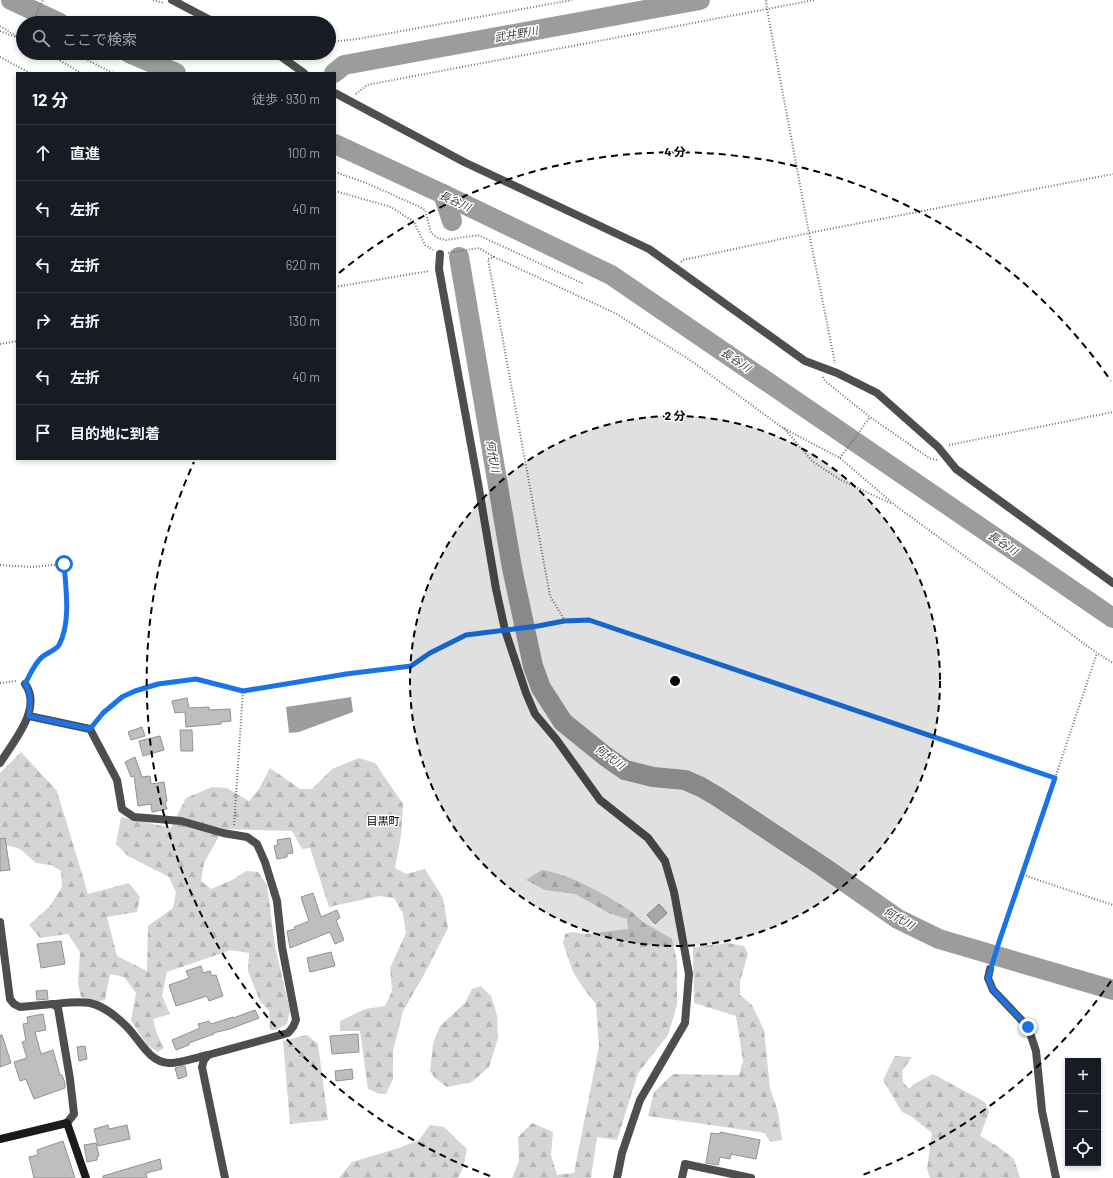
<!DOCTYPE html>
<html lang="ja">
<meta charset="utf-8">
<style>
body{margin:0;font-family:Barlow,"Noto Sans JP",sans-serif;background:#20242c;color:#f1f3f6}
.controls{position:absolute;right:12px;bottom:12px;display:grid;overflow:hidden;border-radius:0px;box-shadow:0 2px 6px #0003}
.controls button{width:36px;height:36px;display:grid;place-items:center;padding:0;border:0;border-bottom:1px solid #363941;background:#171b24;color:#f1f3f6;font:20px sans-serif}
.stop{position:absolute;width:12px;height:12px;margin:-9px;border:3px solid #1a73e8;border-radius:50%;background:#fff}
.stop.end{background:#1a73e8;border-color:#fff;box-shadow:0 1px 4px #0008}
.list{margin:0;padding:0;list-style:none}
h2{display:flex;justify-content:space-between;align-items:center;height:52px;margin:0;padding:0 16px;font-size:17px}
h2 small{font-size:13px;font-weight:400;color:#9ea1a6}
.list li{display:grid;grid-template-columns:26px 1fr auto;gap:12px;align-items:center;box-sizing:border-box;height:56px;padding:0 16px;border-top:1px solid #363941}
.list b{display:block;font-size:15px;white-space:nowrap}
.list em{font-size:13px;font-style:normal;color:#9ea1a6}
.icon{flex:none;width:22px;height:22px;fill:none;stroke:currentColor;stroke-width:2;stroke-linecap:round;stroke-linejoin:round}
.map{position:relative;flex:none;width:1113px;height:1178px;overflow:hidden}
.search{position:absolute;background:#171b24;box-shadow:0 2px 6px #0003;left:16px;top:16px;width:320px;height:44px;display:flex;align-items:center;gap:10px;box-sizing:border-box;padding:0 14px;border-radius:22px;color:#9ea1a6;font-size:15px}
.panel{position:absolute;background:#171b24;box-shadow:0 2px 6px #0003;left:16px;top:72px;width:320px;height:388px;border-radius:0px}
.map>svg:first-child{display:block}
.forest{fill:url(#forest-firs)}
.water{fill:#9c9c9c}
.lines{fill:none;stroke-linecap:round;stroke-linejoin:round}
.river{stroke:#9c9c9c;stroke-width:20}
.building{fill:#bebebe;stroke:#929292}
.path{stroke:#707070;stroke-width:2;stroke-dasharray:1 2;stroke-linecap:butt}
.minor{stroke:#4e4e4e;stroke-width:8}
.secondary{stroke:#1b1b1b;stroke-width:8}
.route{stroke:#1a73e8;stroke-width:5}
.ring{fill:none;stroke:#000;stroke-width:2;stroke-dasharray:7 5}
.labels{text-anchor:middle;stroke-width:3;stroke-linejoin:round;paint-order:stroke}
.water-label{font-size:11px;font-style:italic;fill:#3d3d3d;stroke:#fff}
.neighbourhood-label{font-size:11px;fill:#000;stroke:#fff}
.centre{fill:#000;stroke:#fff;stroke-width:2}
.ring-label{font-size:12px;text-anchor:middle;font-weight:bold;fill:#000;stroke:#fff;stroke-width:3;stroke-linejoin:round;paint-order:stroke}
</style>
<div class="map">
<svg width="1113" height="1178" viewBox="0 0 1113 1178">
<defs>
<pattern id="forest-firs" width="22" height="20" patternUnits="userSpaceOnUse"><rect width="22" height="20" fill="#d5d5d5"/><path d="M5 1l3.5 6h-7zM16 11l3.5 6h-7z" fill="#b5b5b5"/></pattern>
</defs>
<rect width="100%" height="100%" fill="#fff"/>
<g class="forest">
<polygon points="21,752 57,791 88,894 129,883 140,897 137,912 107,917 117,956 147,971 148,926 173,908 176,892 169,877 128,856 116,844 121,817 171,828 186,798 212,787 227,788 249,801 259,789 270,768 300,789 312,789 332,769 359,758 375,763 403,804 401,835 395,868 406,874 425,869 443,898 448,928 425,973 403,1011 393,1051 393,1079 386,1094 380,1094 368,1089 360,1031 340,1031 340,1021 365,1009 385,1006 392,991 390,968 406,933 403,914 394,898 379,896 329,907 310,848 302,849 292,831 223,829 204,863 201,881 211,889 234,879 246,871 258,872 267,885 275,946 290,1011 287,1024 276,1030 270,1030 269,1011 260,1001 248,971 249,953 231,950 167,972 162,996 170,1014 153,1019 157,1034 164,1048 158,1052 147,1045 131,1020 136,993 124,977 110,974 105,1000 96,1002 81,997 78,984 80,952 68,934 40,938 29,925 50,906 62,887 61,871 51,865 36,863 20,849 7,845 0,846 0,773"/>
<path d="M 542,870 C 569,874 605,894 629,910 C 634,913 638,918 643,922 C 652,928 663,933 672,939 L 677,961 L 677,1005 L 668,1035 L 638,1073 L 617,1140 L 597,1137 L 591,1178 L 512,1178 L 519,1161 L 518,1137 L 532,1123 L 553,1132 L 551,1155 L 557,1175 L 574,1173 L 599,1046 L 596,1004 L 584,989 L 573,972 L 563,943 L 565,934 L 572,932 L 586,934 L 628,929 L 627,919 L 609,913 L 575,894 L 545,890 L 526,880 Z"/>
<polygon points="728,943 744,946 748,954 740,981 740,995 752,1005 764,1030 770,1088 778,1112 782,1140 770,1142 765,1133 648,1116 654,1092 673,1074 739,1075 743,1061 736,1016 694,1003 693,947"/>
<polygon points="481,986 491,996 497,1015 498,1038 489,1067 472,1082 447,1087 435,1078 430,1071 433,1044 440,1026 465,1003 472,989"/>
<polygon points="307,1035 318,1044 328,1120 290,1124 283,1041"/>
<polygon points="895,1056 912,1057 902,1071 903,1082 909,1089 914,1084 933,1074 985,1102 989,1112 980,1136 997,1146 1014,1159 1020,1178 1029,1178 930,1178 927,1169 932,1133 912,1117 902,1112 883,1080"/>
<polygon points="430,1125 444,1127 467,1149 463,1168 458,1178 339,1178 352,1162 399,1148 419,1140"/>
</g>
<polygon class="water" points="351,697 353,712 299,732 289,733 286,707"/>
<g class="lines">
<g class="river">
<polyline points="11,0 60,23"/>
<polyline points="129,53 176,73"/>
<polyline points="334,73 344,65 700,0"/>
<polyline points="335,144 443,194 611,275 1113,618"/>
<polyline points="443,194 452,221"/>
<polyline points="459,257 512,568 533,666 541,688 563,722 605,756 625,770 653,777 685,780 701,787 718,797 822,866 898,919 939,939 1113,990"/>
</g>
</g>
<g class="building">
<polygon points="187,698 189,708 209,707 209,710 230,709 231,721 221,722 221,724 186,727 185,712 175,713 172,701"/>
<polygon points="142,727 145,736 131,740 128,732"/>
<polygon points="180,730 192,730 193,751 181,751"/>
<polygon points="160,736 164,750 143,756 139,741"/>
<polygon points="135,757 142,777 150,776 151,784 164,782 167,801 165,802 167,809 152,812 151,804 138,806 134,776 131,777 125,762"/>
<polygon points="5,838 10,870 0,871 0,839"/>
<polygon points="290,838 293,853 287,854 287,857 277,859 274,846 278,845 277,840"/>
<polygon points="313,893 321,917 337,910 340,918 336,920 344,940 335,944 330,932 290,948 287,931 295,929 294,927 309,921 301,897"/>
<polygon points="659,904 667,913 655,924 647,915"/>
<polygon points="61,941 65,964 41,968 37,944"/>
<polygon points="331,952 335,966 310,972 307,958"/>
<polygon points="201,966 203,973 210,971 212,976 216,975 223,996 209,1001 207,996 176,1006 169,985 189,978 186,971"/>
<polygon points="47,990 48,999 37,1000 36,991"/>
<polygon points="255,1010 259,1018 230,1029 213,1033 214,1034 189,1043 189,1045 176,1050 172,1040 200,1028 198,1024 209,1021 211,1024 233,1017 233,1018"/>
<polygon points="43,1014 46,1030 35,1032 41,1054 53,1050 60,1075 62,1075 65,1083 65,1088 34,1099 26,1079 20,1081 14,1062 27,1058 22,1042 26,1041 23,1024 28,1023 27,1017"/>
<polygon points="358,1034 359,1052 332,1054 330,1036"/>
<polygon points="0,1035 2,1035 11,1063 0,1067"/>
<polygon points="85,1046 87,1059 79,1061 77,1047"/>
<polygon points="185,1066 187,1076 178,1079 175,1068"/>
<polygon points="352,1069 353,1079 336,1081 335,1071"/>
<polygon points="108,1125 109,1129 127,1125 130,1139 98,1146 94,1129"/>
<polygon points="720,1132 760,1140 756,1159 731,1154 730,1159 720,1157 718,1165 706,1163 711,1133 720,1134"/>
<polygon points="63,1141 75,1178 34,1178 29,1157 38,1155 37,1150"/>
<polygon points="96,1143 99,1156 97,1157 97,1160 87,1162 84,1145"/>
<polygon points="160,1159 162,1169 146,1173 147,1178 103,1178 103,1176"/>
</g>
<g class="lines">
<g class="path">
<polyline points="153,0 164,3"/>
<polyline points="814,0 767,9 809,233 835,363"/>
<polyline points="32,23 43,0"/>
<polyline points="0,26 23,40"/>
<polyline points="0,31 18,38"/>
<polyline points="329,42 358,39 572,0"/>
<polyline points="47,53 81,73"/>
<polyline points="68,53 83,58 113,73"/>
<polyline points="0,57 30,73"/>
<polyline points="356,94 367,85 767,9 766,0"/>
<polyline points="335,172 366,183 418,206 425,210 431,233 438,238 446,240 478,235 584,284"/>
<polyline points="335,191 391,207 414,222 425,245 433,250"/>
<polyline points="448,253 479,248 494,257"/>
<polyline points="681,262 683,260 809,233 1113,174"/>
<polyline points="335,287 429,271"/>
<polyline points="0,344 17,341"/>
<polyline points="823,377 825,381 870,417 929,458 937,460"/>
<polyline points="784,428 812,461 839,479 892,504"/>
<polyline points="949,445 1113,412"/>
<polyline points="840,458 870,417"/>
<polyline points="0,565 31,567 64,564 67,597 65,624 59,646 42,657 38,662 29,677"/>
<polyline points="565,621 550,596 488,259 494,257 615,313 690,360 783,428 840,458 896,506 1097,653 1113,663"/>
<polyline points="515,629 565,621 589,620 1055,778 993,960"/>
<polyline points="0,683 17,681"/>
<polyline points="95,722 103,713 122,697 135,691 158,684 196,679 243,691 346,674 411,666 430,653 465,635 496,631"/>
<polyline points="1055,778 1097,653"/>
<polyline points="234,825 243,691"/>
<polyline points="1023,875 1113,905"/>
</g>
<g class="minor">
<polyline points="172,0 216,23"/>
<polyline points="276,53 304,73"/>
<polyline points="335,93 464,162 649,249 805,361 837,373 877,393 938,447 956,469 1113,583"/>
<polyline points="440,254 439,269 478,483 496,589 505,630 526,693 535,714 556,739 600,800 648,838 665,861 674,892 689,974 685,1023 640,1100 622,1153 617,1178"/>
<polyline points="29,716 90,729 117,780 122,809 134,817 181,821 223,833 247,837 257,844 265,862 277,901 282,947 296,1020 293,1027 288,1033 208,1055 204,1060 202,1067 225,1178"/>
<path d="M 0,763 C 13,742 43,708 25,684"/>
<polyline points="0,922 10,999 14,1004 20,1007 53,1004 58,1008 70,1079 74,1114 67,1123"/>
<polyline points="990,969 988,978 993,990 1028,1027 1036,1051 1042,1111 1056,1178"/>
<path d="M 53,1004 C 65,1003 78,1001 90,1003 C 103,1006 117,1017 126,1026 C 139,1038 148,1062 169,1063 C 176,1064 199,1057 208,1055"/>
<polyline points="682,1178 685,1164 751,1178"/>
</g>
<polyline class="secondary" points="0,1139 67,1123 86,1178"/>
</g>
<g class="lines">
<path class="route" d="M 64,564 C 66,589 71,623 59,645 C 56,650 47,653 42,657 C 34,664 30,675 25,684 C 32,693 30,704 29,716 L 90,729 L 103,713 L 122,697 L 135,691 L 158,684 L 196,679 L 243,691 L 346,674 L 411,666 L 430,653 L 466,635 L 538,626 L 564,621 L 589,620 L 1055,778 L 999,942 L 988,978 L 993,990 L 1028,1027"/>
</g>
<circle cx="675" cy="681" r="265" fill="#000" fill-opacity=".12"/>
<g class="ring">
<circle cx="675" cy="681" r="265"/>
<path d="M1111 981A529 529 0 0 1 860 1176M490 1176A529 529 0 0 1 194 462M339 273A529 529 0 0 1 1111 381"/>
</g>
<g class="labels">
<g class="water-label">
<text transform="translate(516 34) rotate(-10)" y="4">武井野川</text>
<text transform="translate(455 201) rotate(25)" y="4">長谷川</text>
<text transform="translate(736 360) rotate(34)" y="4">長谷川</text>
<text transform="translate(493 456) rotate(80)" y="4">何代川</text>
<text transform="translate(1003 543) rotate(34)" y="4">長谷川</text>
<text transform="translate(610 757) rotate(36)" y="4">何代川</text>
<text transform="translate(899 918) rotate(30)" y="4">何代川</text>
</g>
<g class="neighbourhood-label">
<text x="383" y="825">目黒町</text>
</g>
</g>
<circle cx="675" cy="681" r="6" class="centre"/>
<g class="ring-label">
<text x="675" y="156">4 分</text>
<text x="675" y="420">2 分</text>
</g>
</svg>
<div class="controls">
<button>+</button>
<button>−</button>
<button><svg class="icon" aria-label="locate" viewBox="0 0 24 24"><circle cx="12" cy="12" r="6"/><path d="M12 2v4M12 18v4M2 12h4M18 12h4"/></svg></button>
</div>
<div class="stop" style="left:64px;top:564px"></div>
<div class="stop end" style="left:1028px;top:1027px"></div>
<div class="search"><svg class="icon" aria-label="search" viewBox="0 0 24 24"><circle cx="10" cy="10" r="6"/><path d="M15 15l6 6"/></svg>ここで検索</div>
<section class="panel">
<h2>12 分<small>徒歩 · 930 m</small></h2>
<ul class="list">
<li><svg class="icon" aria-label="ahead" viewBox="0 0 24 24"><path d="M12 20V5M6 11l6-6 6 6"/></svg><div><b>直進</b></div><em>100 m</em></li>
<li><svg class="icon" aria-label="left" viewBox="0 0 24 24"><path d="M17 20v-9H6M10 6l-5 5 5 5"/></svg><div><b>左折</b></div><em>40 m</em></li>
<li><svg class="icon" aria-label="left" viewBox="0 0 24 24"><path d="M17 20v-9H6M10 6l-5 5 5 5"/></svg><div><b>左折</b></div><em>620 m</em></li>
<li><svg class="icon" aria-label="right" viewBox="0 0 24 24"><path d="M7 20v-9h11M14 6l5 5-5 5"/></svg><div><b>右折</b></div><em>130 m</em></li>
<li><svg class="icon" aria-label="left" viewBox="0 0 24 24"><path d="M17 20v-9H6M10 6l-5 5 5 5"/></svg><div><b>左折</b></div><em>40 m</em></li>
<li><svg class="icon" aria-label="arrive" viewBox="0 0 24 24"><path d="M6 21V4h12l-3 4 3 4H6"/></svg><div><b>目的地に到着</b></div></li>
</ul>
</section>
</div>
